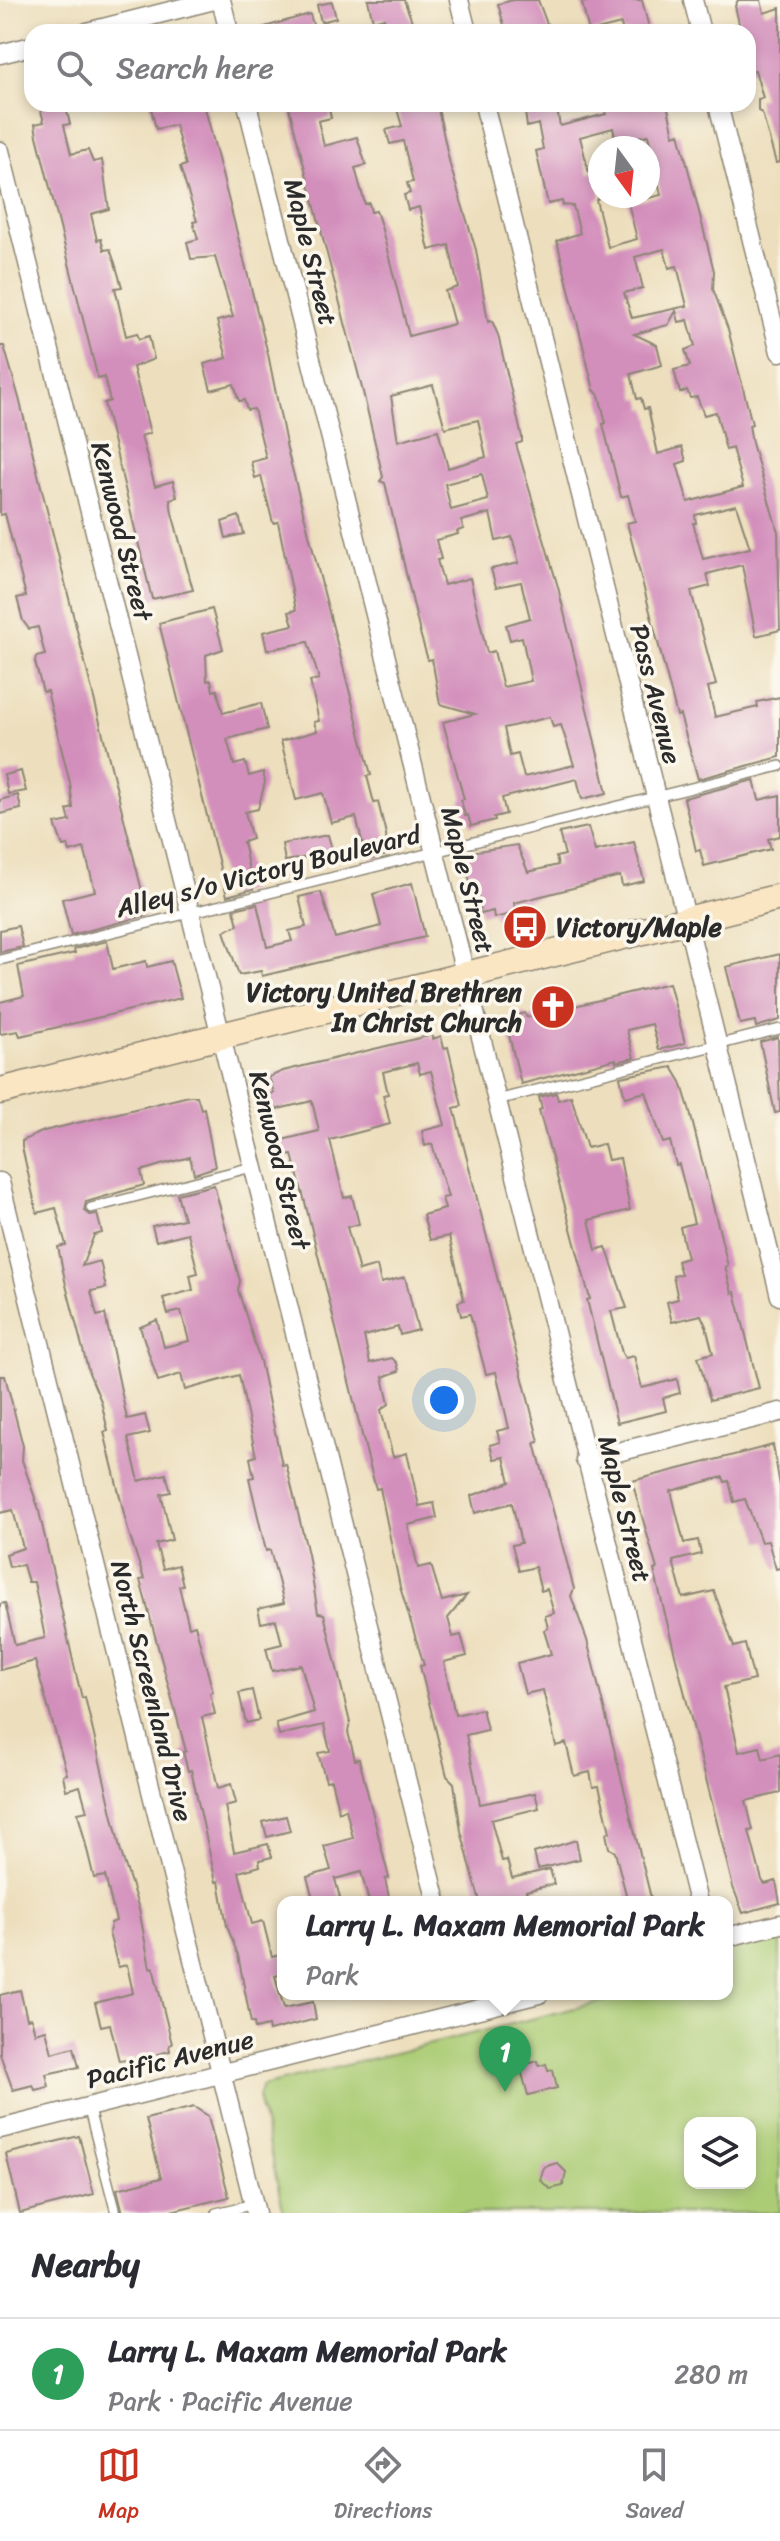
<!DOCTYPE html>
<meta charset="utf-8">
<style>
body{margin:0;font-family:Sriracha,sans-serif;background:#f7f7f7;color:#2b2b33}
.controls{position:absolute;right:24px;bottom:24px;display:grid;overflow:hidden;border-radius:16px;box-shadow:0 4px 12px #0003}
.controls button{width:72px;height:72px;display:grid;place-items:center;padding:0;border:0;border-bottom:2px solid #e1e1e2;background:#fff;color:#2b2b33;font:40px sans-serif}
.compass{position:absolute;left:588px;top:136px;width:72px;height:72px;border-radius:50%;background:#fff;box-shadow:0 4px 12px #0003;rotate:165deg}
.you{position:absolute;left:444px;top:1400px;width:28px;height:28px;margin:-20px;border:6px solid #fff;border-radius:50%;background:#1a73e8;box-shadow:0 0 0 12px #1a73e833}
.badge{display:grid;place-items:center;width:52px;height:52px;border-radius:50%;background:#c8321e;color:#fff;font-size:26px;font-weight:700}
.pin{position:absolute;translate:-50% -66px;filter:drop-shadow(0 2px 4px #0008)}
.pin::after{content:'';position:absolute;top:42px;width:28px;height:24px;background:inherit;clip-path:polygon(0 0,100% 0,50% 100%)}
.popup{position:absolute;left:277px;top:1896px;width:456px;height:104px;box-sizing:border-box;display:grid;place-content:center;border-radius:16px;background:#fff;filter:drop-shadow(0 2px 6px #0005);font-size:26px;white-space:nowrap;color:#7c7c81}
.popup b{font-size:30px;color:#2b2b33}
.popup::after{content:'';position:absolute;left:50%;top:100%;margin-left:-16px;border:16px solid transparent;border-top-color:#fff}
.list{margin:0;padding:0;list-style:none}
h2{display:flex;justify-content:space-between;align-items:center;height:104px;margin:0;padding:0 32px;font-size:34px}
h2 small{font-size:26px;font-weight:400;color:#7c7c81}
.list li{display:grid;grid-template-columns:52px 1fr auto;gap:24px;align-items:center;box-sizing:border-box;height:112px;padding:0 32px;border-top:2px solid #e1e1e2}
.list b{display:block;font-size:30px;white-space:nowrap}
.list p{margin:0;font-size:26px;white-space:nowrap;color:#7c7c81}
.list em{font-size:26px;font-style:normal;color:#7c7c81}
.icon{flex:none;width:44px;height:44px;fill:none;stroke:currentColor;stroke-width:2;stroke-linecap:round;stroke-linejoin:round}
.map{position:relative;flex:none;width:780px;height:2213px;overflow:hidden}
.search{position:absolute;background:#fff;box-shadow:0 4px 12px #0003;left:24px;right:24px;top:24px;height:88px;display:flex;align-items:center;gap:20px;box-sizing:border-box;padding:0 28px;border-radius:24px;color:#7c7c81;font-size:30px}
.sheet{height:216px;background:#fff}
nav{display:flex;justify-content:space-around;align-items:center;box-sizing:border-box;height:112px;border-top:2px solid #e1e1e2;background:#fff;font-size:22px;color:#7c7c81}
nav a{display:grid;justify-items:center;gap:4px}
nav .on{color:#c8321e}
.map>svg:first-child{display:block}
.green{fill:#abcc74;stroke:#6b7c50;stroke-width:2;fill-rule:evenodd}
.building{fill:#d38fbc;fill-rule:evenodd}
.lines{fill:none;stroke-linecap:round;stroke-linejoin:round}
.lane-casing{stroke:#8c8574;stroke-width:12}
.street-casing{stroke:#8c8574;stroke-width:21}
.secondary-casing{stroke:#8c8574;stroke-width:29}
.lane{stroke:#fff;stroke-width:9}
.street{stroke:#fff;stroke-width:18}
.secondary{stroke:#fbe6c4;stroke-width:26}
.labels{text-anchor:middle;stroke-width:7;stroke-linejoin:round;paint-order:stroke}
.street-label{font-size:26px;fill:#2b2b2b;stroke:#fbf7ec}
.poi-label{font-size:26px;font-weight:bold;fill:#2b2b2b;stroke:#fbf7ec;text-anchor:start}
</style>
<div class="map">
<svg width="780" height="2213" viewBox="0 0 780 2213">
<rect width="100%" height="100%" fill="#fbf7ec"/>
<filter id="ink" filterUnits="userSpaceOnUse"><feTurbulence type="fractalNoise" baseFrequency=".0125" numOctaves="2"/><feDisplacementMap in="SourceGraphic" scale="16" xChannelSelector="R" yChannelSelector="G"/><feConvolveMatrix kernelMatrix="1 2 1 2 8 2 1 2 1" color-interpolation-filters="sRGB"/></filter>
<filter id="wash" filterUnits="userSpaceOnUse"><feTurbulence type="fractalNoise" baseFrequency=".006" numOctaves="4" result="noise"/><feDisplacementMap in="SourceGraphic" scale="32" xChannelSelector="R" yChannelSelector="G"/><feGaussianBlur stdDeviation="1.8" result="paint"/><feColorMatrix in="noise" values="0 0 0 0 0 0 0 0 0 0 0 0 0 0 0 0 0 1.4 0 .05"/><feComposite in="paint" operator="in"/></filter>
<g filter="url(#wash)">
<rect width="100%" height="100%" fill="#eddfbd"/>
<path class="green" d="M 780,1935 L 780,2213 L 284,2213 L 258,2097 L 262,2086 L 631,1994 L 727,1994 L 727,1949 ZM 690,2123 L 750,2123 L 750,2183 L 690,2183 Z"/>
<g id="blocks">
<g class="building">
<polygon points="368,0 404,0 416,32 388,32 384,18 373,21"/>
<polygon points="513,0 538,0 550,32 506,32 498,4"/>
<polygon points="594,0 642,0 650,32 623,32 621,24 589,32 582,3"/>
<polygon points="738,0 761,0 764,13 780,8 780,162 776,163 762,113 758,111 758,99 763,98 755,70 750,71 748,63 748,32 741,32 735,6"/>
<polygon points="332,2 336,18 321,22 317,5"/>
<polygon points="310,14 315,32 261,32 261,28"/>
<polygon points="39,104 65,104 70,124 64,125 71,154 88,150 93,162 102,160 109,209 91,214 97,240 101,239 104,250 110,249 115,263 122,287 115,288 126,336 137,333 139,339 149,336 154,359 133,367 150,433 141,436 155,486 173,481 177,497 170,499 172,513 193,590 152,599 104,403 110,401 104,377 98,379 37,136 35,124 44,122"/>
<polygon points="150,104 202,104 205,108 268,354 287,449 371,775 367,776 374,803 378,802 386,834 387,855 372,859 370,852 365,853 356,817 331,823 323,793 296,800 281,741 317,731 314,722 319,721 310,681 319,679 308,642 267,650 263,632 293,625 289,612 296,610 278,522 273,523 261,476 255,478 251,462 266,458 254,409 247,410 244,400 239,401 234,384 211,390 204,364 227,358 217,321 233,317 215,257 191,259 187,242 198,239 193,222 197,221 180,167 186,165 175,125 156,129"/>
<path d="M 288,104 L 328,104 L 331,118 L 318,121 L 324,146 L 357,137 L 366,165 L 355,168 L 365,204 L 369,203 L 371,212 L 376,211 L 381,226 L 409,336 L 454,324 L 445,291 L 458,287 L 449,245 L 429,250 L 419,207 L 408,210 L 404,195 L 410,193 L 407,183 L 413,182 L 403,141 L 390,144 L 386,130 L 402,126 L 396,106 L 437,104 L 450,165 L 476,250 L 488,322 L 492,321 L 498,335 L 522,437 L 522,442 L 516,444 L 558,587 L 607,793 L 582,799 L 577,779 L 502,798 L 506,814 L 494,817 L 495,820 L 471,826 L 468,815 L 465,816 L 461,800 L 464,799 L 443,722 L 475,714 L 440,704 L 432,659 L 428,660 L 420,633 L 385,483 L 380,481 L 383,477 L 363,392 ZM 433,385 L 445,428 L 478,420 L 486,457 L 448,468 L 438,430 L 398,441 L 391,396 ZM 482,474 L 488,500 L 451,510 L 445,484 ZM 490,513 L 496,541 L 512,537 L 519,563 L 491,569 L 496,587 L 521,582 L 530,618 L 506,625 L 510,640 L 522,637 L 531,681 L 503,687 L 494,651 L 487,653 L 470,578 L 444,585 L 437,560 L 441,559 L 436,540 L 458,534 L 457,531 L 464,529 L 461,521 ZM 550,717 L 553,727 L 561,725 L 574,765 L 524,777 L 518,754 L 510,756 L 504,728 Z"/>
<path d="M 524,104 L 556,104 L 560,126 L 606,114 L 604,104 L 667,104 L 674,135 L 679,133 L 714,271 L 713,289 L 728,329 L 752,424 L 749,425 L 752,443 L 778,532 L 780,630 L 756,636 L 742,565 L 707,574 L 710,586 L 691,591 L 716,685 L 708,687 L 715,717 L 758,707 L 757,702 L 780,697 L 780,757 L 698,779 L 680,715 L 677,716 L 627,523 L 635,521 L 628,495 L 621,497 L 603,424 L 606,423 L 599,395 L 594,390 L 557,241 L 580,233 L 573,206 L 563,205 L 562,201 L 548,204 L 536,151 L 543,149 L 538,124 L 527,127 ZM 613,128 L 616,142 L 648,135 L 661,195 L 628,203 L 637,239 L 608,247 L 596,200 L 601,196 L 595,172 L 589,173 L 580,137 ZM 664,249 L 669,268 L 677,266 L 687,306 L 632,318 L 624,293 L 643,288 L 635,257 ZM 676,311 L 679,322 L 688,320 L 695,346 L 685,350 L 690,366 L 674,370 L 680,393 L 687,390 L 690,398 L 697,397 L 704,415 L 716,412 L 726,450 L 732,448 L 743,487 L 688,502 L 677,464 L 686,461 L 682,447 L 658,454 L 648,408 L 644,409 L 641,398 L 637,399 L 631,374 L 662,365 L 657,345 L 634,334 L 668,325 ZM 736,505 L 750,548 L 703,559 L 693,523 L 696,523 L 695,515 Z"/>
<polygon points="0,346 4,346 19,398 148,915 71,935 62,899 95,891 84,848 70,852 68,845 63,846 55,824 70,821 67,810 73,808 70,783 47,691 43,692 35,662 36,657 45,655 38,627 29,629 23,621 17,598 26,596 5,514 0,515"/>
<polygon points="239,516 244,534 226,538 222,522"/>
<polygon points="212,609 223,649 206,655 207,681 211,680 213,691 217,690 223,713 261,703 267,729 227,739 234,765 245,762 249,776 263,772 265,782 258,809 245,812 252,839 243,842 253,889 227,896 159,623"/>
<polygon points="21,771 26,791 8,794 4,775"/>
<polygon points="754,780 759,800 780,795 780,836 768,839 771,849 704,866 700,850 696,851 684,798"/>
<polygon points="18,795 21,809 0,814 0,800"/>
<polygon points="588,827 595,851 634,842 644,881 622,886 620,876 514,903 516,913 494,918 493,911 481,914 477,894 473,895 463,853 517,845 528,872 558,865 556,857 565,855 559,833"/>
<polygon points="328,835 333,853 285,861 282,844"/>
<polygon points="412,883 425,937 262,976 261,971 239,975 224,931 238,925 234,909 257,904 267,947 292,941 289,931 306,927 299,897 321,892 335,938 381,926 373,894"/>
<polygon points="18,926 23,947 0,952 0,930"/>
<polygon points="107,941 113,969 146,961 147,967 171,961 181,998 20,1036 18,1031 0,1034 0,1002 24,996 18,966 75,953 74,949"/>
<polygon points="780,954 780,1020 756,1027 755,1021 740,1024 726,967"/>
<polygon points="669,983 685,1043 659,1050 652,1024 627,1030 634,1058 616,1062 616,1059 521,1084 506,1023 513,1021 512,1017 525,1013 526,1017 534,1016"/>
<polygon points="432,1035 433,1039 441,1036 444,1048 448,1047 462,1106 454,1108 539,1442 535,1443 574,1589 571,1596 587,1640 652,1902 628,1902 615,1852 609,1848 606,1833 610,1832 599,1786 593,1787 590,1772 574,1776 566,1743 556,1746 543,1690 525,1694 517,1663 551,1654 544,1630 548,1628 545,1616 554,1613 547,1589 541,1591 535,1567 519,1571 512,1545 521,1543 512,1503 475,1513 471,1496 510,1482 504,1457 494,1459 490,1445 500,1442 497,1431 509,1428 496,1372 486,1374 470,1314 461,1316 458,1302 464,1300 449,1236 430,1240 423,1215 445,1209 442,1198 448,1197 432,1144 425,1146 422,1131 445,1125 431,1071 420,1074 417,1063 383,1072 388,1094 383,1095 390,1124 330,1140 344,1198 352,1196 359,1224 347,1227 359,1271 377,1266 381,1283 405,1277 418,1330 400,1335 398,1327 364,1336 370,1363 392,1358 397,1363 399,1371 383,1377 389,1404 381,1410 393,1457 407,1453 419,1506 434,1503 437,1518 408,1525 418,1568 431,1565 442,1601 467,1595 448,1618 453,1637 461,1635 467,1656 444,1662 455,1715 482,1709 487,1730 466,1735 480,1804 535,1793 539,1808 491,1820 502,1861 507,1860 512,1878 550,1869 554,1884 526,1891 528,1902 480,1902 461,1831 454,1783 447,1776 420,1666 424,1665 400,1587 380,1488 376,1489 366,1451 305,1202 292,1155 282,1157 278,1141 319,1131 312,1101 270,1111 265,1095 274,1093 269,1077 283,1071"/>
<polygon points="778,1037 780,1112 775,1113 760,1042"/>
<polygon points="672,1067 681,1082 689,1108 728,1266 725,1267 732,1293 735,1292 759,1388 710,1400 698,1357 713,1353 706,1326 701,1315 672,1322 667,1302 678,1299 673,1276 681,1274 677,1261 687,1258 680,1227 694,1223 679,1164 676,1165 670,1141 663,1143 646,1092 625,1097 620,1077"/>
<polygon points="556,1093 558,1100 571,1096 587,1148 604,1144 608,1160 620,1158 630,1210 589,1220 596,1250 606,1247 627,1308 611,1311 622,1353 625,1358 634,1356 642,1388 677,1379 680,1393 663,1398 666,1411 617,1423 587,1300 590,1299 539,1110 542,1109 539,1097"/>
<polygon points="189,1096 197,1096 201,1109 204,1108 215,1167 194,1174 190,1157 164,1164 141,1171 144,1185 86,1202 84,1211 90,1215 97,1214 102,1233 94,1235 82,1266 100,1261 106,1288 91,1291 97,1316 105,1314 127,1419 145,1415 150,1433 128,1438 139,1481 166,1474 171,1492 161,1494 172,1540 156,1544 163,1569 178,1565 183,1585 179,1586 189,1627 195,1625 213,1692 210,1693 215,1714 202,1717 218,1788 231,1784 236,1803 225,1806 234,1852 268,1844 272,1857 259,1860 260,1866 239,1872 252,1924 263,1921 272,1957 283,1954 283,1974 275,1976 284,2008 313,2002 316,2019 269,2031 268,2026 255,2029 254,2023 251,2023 238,1955 227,1926 219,1881 216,1882 191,1770 188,1771 183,1752 186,1751 140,1580 144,1579 128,1530 104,1432 108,1431 101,1401 89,1373 66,1285 58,1247 66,1245 56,1208 37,1213 22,1147 22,1141 44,1131"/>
<polygon points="214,1185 240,1281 238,1290 260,1361 282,1465 286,1464 308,1554 318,1613 324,1614 350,1723 348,1732 355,1760 359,1759 389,1878 385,1879 390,1902 369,1902 361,1872 335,1879 340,1898 314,1902 307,1877 331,1870 324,1846 353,1838 346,1809 339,1812 331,1780 326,1781 318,1753 330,1751 324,1725 279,1735 276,1723 314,1712 301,1665 272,1671 266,1648 282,1644 276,1620 261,1623 258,1609 284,1603 270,1550 266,1551 249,1478 254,1477 250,1458 256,1456 239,1375 185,1390 181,1374 158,1381 140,1327 157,1320 164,1347 189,1341 181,1311 168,1314 163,1298 193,1290 190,1275 198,1273 188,1233 156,1241 152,1226 184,1219 177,1194"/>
<polygon points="0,1376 5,1376 23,1446 22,1460 38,1507 76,1674 82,1698 85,1697 121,1852 139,1909 150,1968 153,1967 172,2044 169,2045 170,2051 158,2054 159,2060 143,2064 142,2058 119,2061 110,2024 101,2026 95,2003 133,1993 127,1965 118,1967 109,1933 111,1923 116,1921 105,1876 94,1878 78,1813 87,1811 80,1786 66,1790 63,1775 67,1774 35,1661 0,1670 0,1604 5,1603 15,1645 45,1638 34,1582 28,1582 23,1565 9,1567 6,1554 23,1548 13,1510 0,1513"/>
<polygon points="773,1445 780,1486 780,1568 776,1569 768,1541 761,1542 745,1499 734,1502 729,1481 725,1482 723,1477 671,1491 684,1543 698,1540 701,1554 673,1561 683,1598 714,1591 734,1647 745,1644 754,1680 724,1687 739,1752 760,1747 763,1759 780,1754 780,1793 746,1801 753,1830 749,1831 762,1880 765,1884 776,1881 780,1903 743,1913 733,1887 654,1570 657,1569 632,1481"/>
<polygon points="252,1690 259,1720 246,1723 239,1693"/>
<polygon points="286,1816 290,1831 267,1837 263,1822"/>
<polygon points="576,1840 580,1859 538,1869 534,1853"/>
<polygon points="20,1990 27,2019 31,2018 35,2033 46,2030 52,2053 74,2047 79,2067 46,2074 49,2087 35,2090 33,2085 13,2090 0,2054 0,1995"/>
<polygon points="538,2061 539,2066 546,2064 548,2071 553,2070 557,2088 528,2095 520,2066"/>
<polygon points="194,2107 208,2116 229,2197 163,2213 123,2213 117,2189 161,2178 146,2119"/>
<polygon points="79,2136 94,2194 20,2213 6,2154"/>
<polygon points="557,2163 566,2172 563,2186 550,2189 540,2180 544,2167"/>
</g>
</g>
</g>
<g filter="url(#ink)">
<use href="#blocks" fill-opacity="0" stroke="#8c8574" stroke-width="2"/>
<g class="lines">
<g class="lane-casing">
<g id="lane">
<polyline points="0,960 780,766"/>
<polyline points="497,1100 780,1029"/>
<polyline points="91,1208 256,1166"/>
<polyline points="88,2106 116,2213"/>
<polyline points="216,2213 254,2204"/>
</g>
</g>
<g class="street-casing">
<g id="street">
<polyline points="221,0 229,32"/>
<polyline points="459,0 467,32"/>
<polyline points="693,0 701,32"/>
<polyline points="87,32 214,0"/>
<polyline points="0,54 32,46"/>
<polyline points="247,104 698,1902"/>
<polyline points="484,104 780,1296"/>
<polyline points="718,104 780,352"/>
<polyline points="0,151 437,1902"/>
<polyline points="0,1182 256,2213"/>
<polyline points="585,1460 780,1412"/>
<polyline points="727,1937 780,1924"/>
<polyline points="0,2129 539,1994"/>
</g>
</g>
<g class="secondary-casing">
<polyline id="secondary" points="0,1091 780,897"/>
</g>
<use href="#lane" class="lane"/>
<use href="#street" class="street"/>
<use href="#secondary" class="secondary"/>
</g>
</g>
<defs>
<g id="bus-disc" transform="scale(2.3)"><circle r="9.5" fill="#c8321e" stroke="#fbf7ec"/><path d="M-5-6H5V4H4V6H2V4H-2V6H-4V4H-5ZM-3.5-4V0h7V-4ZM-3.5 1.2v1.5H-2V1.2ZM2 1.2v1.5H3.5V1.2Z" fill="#fff"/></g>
<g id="church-disc" transform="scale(2.3)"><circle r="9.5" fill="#c8321e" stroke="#fbf7ec"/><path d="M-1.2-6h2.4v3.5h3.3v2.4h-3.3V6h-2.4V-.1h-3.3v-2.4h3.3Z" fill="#fff"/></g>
</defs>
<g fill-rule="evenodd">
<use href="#bus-disc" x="525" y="927"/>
<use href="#church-disc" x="553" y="1007"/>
</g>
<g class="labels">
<g class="street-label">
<text transform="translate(311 252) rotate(76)" y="9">Maple Street</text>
<text transform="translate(122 531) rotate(76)" y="9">Kenwood Street</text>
<text transform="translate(656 694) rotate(76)" y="9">Pass Avenue</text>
<text transform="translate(268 871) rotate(-14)" y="9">Alley s/o Victory Boulevard</text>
<text transform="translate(468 880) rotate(76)" y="9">Maple Street</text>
<text transform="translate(280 1160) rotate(76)" y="9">Kenwood Street</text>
<text transform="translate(625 1509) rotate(76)" y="9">Maple Street</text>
<text transform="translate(152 1691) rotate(76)" y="9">North Screenland Drive</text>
<text transform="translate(170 2059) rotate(-14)" y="9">Pacific Avenue</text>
</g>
<g class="poi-label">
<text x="556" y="936">Victory/Maple</text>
<text x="522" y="1001" text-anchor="end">Victory United Brethren<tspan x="522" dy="30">In Christ Church</tspan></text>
</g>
</g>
</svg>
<div class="controls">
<button><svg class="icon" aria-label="layers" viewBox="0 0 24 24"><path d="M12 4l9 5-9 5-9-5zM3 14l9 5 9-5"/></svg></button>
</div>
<svg class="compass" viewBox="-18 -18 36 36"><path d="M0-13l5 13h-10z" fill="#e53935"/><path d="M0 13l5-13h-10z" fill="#7c7c81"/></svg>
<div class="you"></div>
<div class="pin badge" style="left:505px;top:2092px;background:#2e9e5b">1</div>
<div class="popup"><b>Larry L. Maxam Memorial Park</b>Park</div>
<div class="search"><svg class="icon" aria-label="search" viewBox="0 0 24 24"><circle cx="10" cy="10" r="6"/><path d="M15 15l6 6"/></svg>Search here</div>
</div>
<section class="sheet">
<h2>Nearby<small></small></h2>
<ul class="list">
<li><span class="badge" style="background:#2e9e5b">1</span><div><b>Larry L. Maxam Memorial Park</b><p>Park · Pacific Avenue</p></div><em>280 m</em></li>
</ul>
</section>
<nav>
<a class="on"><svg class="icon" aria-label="map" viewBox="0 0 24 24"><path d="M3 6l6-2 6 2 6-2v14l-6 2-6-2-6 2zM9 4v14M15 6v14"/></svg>Map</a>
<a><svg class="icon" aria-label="directions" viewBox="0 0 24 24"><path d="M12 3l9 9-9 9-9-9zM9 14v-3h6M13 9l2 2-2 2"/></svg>Directions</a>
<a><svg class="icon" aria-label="saved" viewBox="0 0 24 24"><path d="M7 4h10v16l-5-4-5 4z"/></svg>Saved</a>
</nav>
